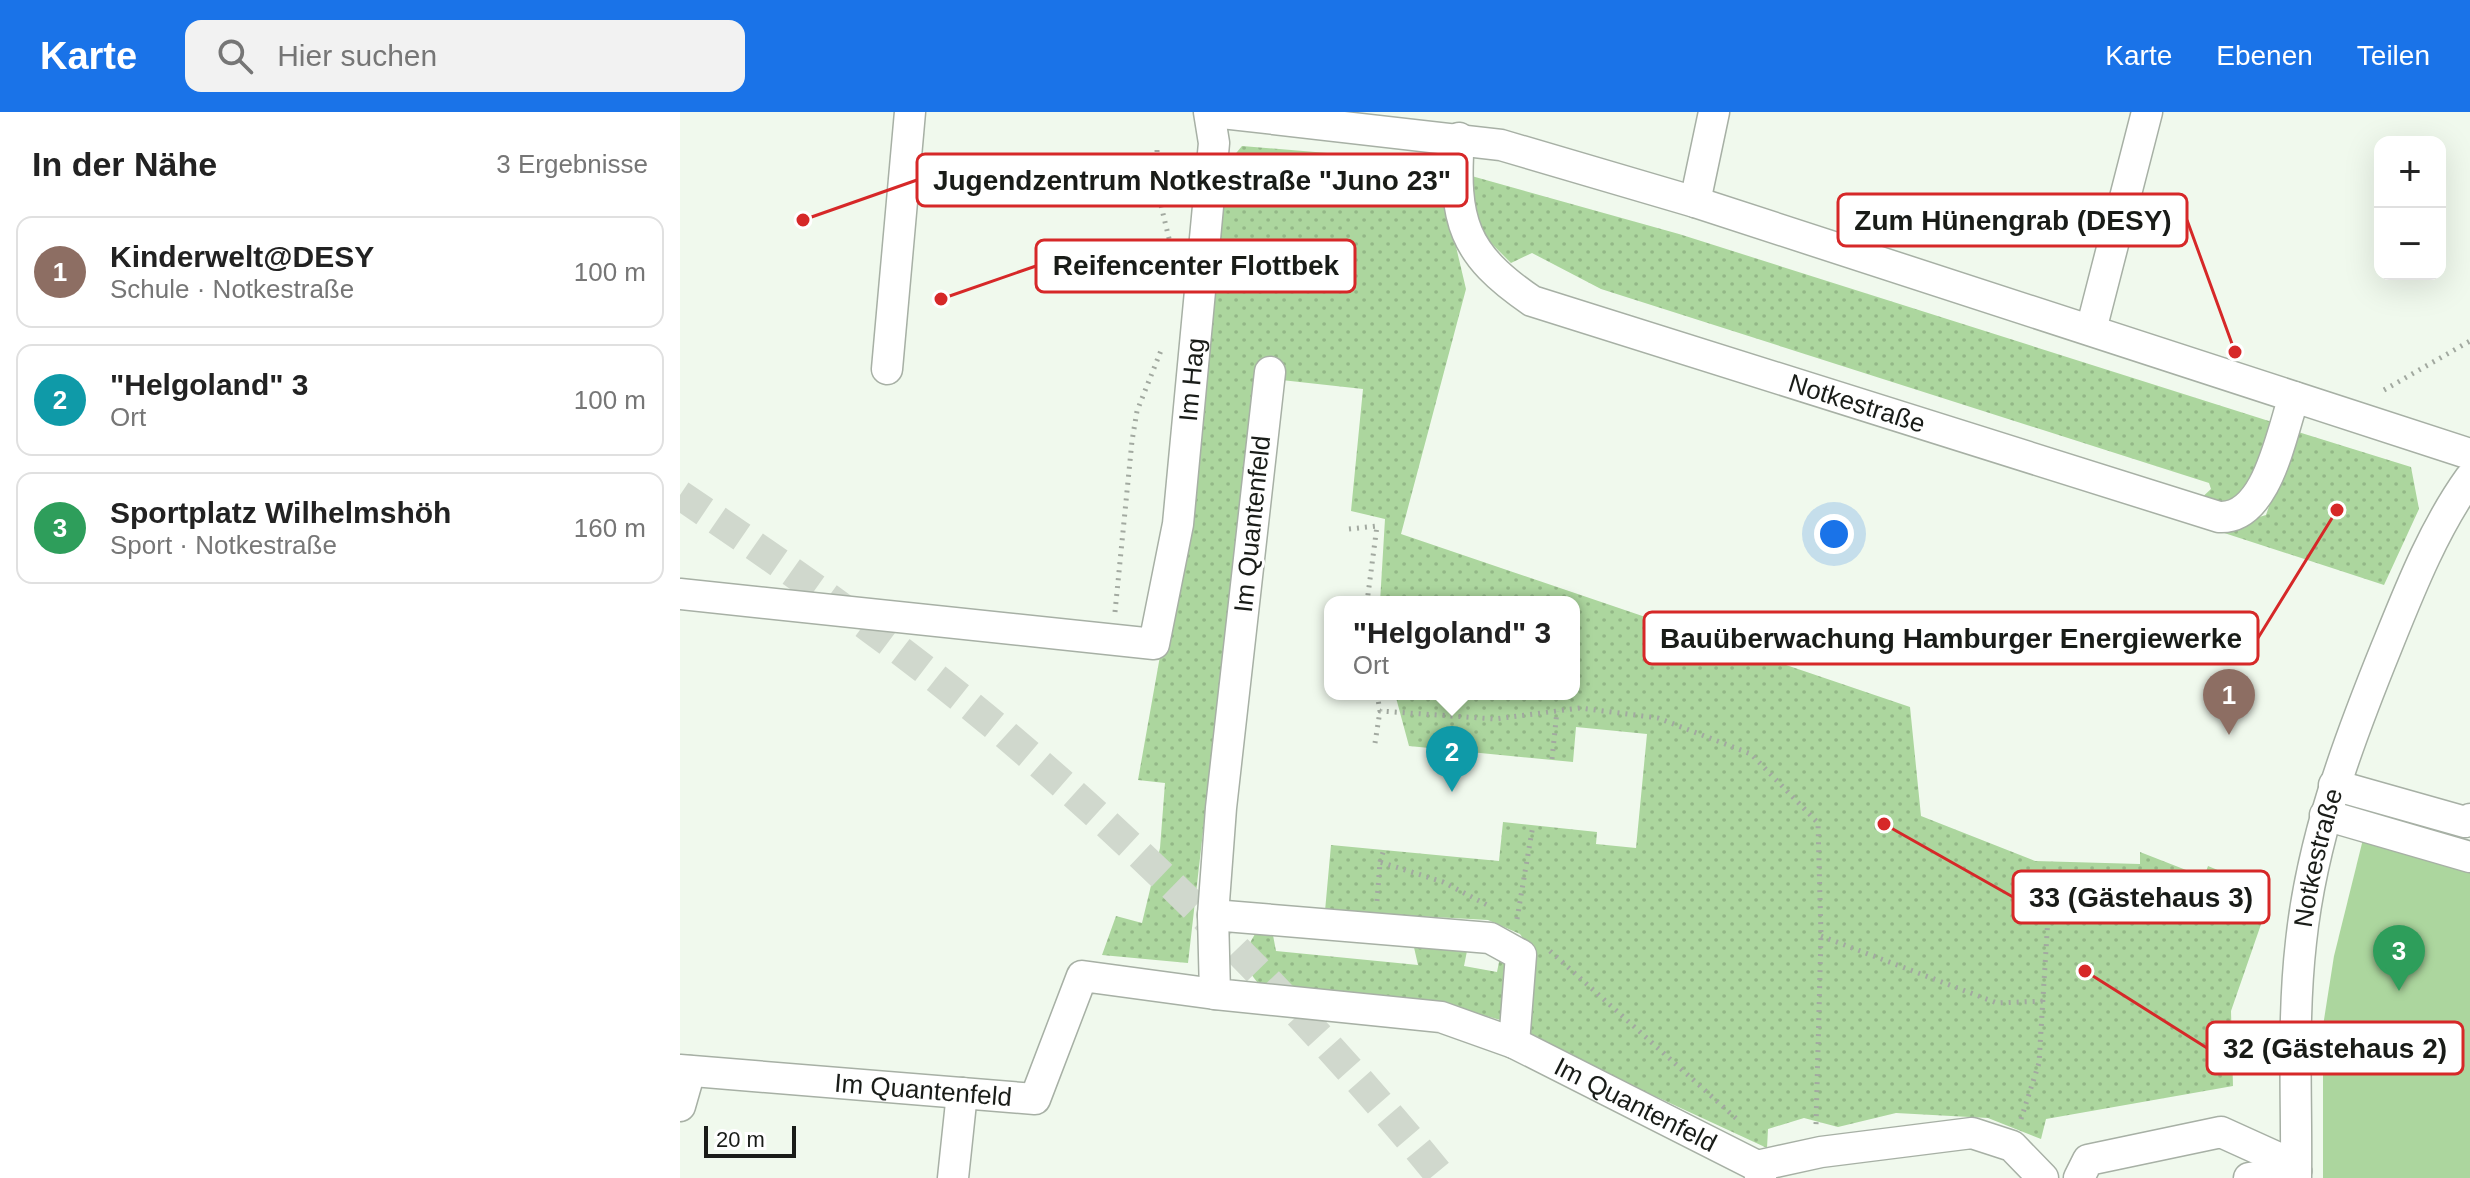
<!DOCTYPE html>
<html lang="de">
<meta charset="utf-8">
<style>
body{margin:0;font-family:Helvetica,sans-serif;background:#f2f2f2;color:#222}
.controls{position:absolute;right:24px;top:24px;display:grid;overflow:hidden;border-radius:16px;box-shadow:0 8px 32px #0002}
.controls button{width:72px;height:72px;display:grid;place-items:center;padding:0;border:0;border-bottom:2px solid #e0e0e0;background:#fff;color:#222;font:40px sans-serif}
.scale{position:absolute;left:24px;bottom:20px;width:92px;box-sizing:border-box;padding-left:8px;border:4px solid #191c18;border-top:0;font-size:22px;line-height:28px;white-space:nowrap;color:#191c18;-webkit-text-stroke:6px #fff;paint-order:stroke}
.you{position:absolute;left:1154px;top:422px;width:28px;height:28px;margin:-20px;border:6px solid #fff;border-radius:50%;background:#1a73e8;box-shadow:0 0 0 12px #1a73e833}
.badge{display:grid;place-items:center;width:52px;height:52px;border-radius:50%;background:#1a73e8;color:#fff;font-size:26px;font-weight:700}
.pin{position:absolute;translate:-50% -66px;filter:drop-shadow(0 2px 4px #0008)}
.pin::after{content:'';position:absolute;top:42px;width:28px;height:24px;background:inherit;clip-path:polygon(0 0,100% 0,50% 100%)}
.popup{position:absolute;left:644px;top:484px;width:256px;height:104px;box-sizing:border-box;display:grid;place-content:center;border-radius:16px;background:#fff;filter:drop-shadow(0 2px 6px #0005);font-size:26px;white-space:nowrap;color:#767676}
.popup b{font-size:30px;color:#222}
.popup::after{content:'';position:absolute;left:50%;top:100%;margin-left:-16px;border:16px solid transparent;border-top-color:#fff}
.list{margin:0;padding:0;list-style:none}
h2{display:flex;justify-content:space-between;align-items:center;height:104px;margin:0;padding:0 32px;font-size:34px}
h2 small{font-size:26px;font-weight:400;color:#767676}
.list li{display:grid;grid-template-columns:52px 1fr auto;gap:24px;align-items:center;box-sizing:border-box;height:112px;margin:0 16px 16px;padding:0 16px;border:2px solid #e0e0e0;border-radius:16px}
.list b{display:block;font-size:30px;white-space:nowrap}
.list p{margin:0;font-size:26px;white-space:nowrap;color:#767676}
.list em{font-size:26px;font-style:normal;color:#767676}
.icon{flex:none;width:44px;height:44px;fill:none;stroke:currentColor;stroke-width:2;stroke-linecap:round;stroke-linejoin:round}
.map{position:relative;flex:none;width:1790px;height:1066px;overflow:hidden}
header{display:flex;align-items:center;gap:48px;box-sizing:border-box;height:112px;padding:0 40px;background:#1a73e8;color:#fff}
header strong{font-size:38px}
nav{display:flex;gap:44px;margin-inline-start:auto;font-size:28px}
.search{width:560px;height:72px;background:#f2f2f2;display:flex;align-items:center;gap:20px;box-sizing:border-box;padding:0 28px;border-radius:16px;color:#767676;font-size:30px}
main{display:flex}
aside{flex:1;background:#fff}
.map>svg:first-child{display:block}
.grass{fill:url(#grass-dots)}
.garden{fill:#acd69e}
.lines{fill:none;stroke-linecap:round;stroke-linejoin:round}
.minor-tunnel{stroke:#d0d8cd;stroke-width:30;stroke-dasharray:30 15;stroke-linecap:butt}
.minor-casing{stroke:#a7b0a5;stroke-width:33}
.path{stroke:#a2a9a0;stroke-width:5;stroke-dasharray:2 6;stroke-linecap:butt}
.minor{stroke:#fff;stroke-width:30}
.labels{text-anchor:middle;stroke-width:6;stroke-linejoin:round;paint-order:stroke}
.street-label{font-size:26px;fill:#191c18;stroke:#fff}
.leader{fill:none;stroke:#d62828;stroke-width:3}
.callout-dot{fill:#d62828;stroke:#fff;stroke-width:3}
.callout{fill:#fff;stroke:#d62828;stroke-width:3}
.callout-label{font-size:28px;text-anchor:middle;font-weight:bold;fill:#191c18}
</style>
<header>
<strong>Karte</strong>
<div class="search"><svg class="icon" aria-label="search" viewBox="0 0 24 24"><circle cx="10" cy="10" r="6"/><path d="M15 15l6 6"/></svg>Hier suchen</div>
<nav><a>Karte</a><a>Ebenen</a><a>Teilen</a></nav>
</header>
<main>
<aside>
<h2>In der Nähe<small>3 Ergebnisse</small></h2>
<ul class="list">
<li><span class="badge" style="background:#8d6e63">1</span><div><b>Kinderwelt@DESY</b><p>Schule · Notkestraße</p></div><em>100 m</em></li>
<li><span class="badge" style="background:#0f9aa8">2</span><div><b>&quot;Helgoland&quot; 3</b><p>Ort</p></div><em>100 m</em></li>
<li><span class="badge" style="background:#2e9e5b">3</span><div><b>Sportplatz Wilhelmshöh</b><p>Sport · Notkestraße</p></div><em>160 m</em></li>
</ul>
</aside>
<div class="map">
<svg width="1790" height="1066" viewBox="0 0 1790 1066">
<defs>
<pattern id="grass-dots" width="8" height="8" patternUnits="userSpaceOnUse" patternTransform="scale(2)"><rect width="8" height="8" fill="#acd69e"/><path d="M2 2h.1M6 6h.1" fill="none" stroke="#93b787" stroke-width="1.8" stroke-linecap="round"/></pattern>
</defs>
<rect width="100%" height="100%" fill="#f0f9ed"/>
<g class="grass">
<polygon points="562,34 756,50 786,177 721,422 1230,595 1241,704 1355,749 1460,752 1460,740 1524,765 1528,754 1581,776 1576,790 1587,795 1551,899 1553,974 1366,1007 1361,1027 1308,1006 1216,1001 1158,1015 1124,1006 1088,1017 1087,1036 845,924 855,843 840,822 808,808 645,799 651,733 819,749 823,710 917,720 916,732 956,736 967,622 896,615 893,650 729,634 715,582 894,582 894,490 700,490 705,407 671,399 683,277 575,265 508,851 422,843 436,804 462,811 480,736 485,671 458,668 504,409 547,52"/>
<polygon points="788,63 999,122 1592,310 1561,391 1517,390 1531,377 1529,371 921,177 852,141 831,151 801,121"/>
<polygon points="1615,319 1731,355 1739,397 1704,473 1535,418 1586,403"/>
<path d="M 592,818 L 596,839 L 738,853 L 733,831 L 788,834 L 784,854 L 817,860 L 821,840 L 829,851 L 824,909 L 763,892 L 580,873 C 562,853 562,844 575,822 Z"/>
</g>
<polygon class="garden" points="1690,699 1790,729 1790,1066 1643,1066 1643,914 1654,844"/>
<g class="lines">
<path class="minor-tunnel" d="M 0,383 C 111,458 223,536 326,623 C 484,757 631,906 762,1066"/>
<g class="minor-casing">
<g id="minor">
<polyline points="533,0 821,33 1015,90 1790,342"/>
<path id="s1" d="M 779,26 C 773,109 783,142 852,189 L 1539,405 C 1587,408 1601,322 1614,285"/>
<polyline points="1015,90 1034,0"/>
<polyline points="1411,218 1467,0"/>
<polyline points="207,257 230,0"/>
<path id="s2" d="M 590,260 L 541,696 L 533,803 L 535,882 L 761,905 L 834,931 L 1077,1054 L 1081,1066"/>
<path id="s3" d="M 0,482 L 474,532 L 498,412 L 534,31 L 529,0"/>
<polyline points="1654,673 1785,710 1790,707"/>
<polyline points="1645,703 1790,745"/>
<polyline points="533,803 810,826 841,843 834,931"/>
<path id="s4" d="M 0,958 L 355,987 L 402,864 L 535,882"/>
<polyline points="0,994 10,959"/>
<polyline points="1077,1054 1141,1040 1292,1021 1332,1034 1363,1066"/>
<polyline points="273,1066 282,981"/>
<polyline points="1399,1066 1408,1048 1541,1020 1594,1044 1616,1059"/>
<polyline points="1569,1066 1616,1059"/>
<path id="s5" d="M 1616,1066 C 1617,987 1612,909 1621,830 C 1632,726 1668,630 1707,534 C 1730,477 1754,416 1790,366"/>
</g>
</g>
<g class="path">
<polyline points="477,38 479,85 492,139"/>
<polyline points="1704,278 1790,229"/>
<polyline points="669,417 697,414 687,490"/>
<polyline points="435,500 452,329 457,299 482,236"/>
<polyline points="697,582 700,599 815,607 900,596 978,606 1071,642 1138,711 1141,824 1136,1013"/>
<polyline points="695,631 700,599"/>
<polyline points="872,647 877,599"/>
<polyline points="700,750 704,737"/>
<polyline points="697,789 700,750 763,770 811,795"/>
<polyline points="837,807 853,713"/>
<polyline points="1141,824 1317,891 1365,889"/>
<polyline points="870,839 1059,1009"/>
<polyline points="1341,1007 1359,951 1368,805"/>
</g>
<use href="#minor" class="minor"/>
</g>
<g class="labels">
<g class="street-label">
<text dy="9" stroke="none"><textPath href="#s3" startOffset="744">Im Hag</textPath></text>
<text dy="9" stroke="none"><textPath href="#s1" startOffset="532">Notkestraße</textPath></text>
<text transform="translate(572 412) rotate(-84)" y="9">Im Quantenfeld</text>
<text dy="9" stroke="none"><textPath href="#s5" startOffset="322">Notkestraße</textPath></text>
<text dy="9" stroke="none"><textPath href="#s4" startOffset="244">Im Quantenfeld</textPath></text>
<text dy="9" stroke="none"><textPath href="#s2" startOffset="1066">Im Quantenfeld</textPath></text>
</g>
</g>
<path class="leader" d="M123 108L237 68M1555 240L1507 108M261 187L356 154M1657 398L1578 526M1204 712L1333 785M1405 859L1527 936"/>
<g class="callout-dot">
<circle cx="123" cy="108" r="8"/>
<circle cx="1555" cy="240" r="8"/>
<circle cx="261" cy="187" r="8"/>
<circle cx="1657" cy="398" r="8"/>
<circle cx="1204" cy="712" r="8"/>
<circle cx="1405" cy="859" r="8"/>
</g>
<g class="callout">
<rect x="237" y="42" width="550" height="52" rx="8"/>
<rect x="1158" y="82" width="349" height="52" rx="8"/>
<rect x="356" y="128" width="319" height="52" rx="8"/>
<rect x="964" y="500" width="614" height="52" rx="8"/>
<rect x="1333" y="759" width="256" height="52" rx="8"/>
<rect x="1527" y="910" width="256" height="52" rx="8"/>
</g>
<g class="callout-label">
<text x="512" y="78">Jugendzentrum Notkestraße "Juno 23"</text>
<text x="1333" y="118">Zum Hünengrab (DESY)</text>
<text x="516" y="163">Reifencenter Flottbek</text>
<text x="1271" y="536">Bauüberwachung Hamburger Energiewerke</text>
<text x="1461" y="795">33 (Gästehaus 3)</text>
<text x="1655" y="946">32 (Gästehaus 2)</text>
</g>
</svg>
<div class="controls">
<button>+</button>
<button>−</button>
</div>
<div class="scale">20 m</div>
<div class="you"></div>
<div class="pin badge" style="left:1549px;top:623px;background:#8d6e63">1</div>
<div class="pin badge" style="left:772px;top:680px;background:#0f9aa8">2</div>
<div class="popup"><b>&quot;Helgoland&quot; 3</b>Ort</div>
<div class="pin badge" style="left:1719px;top:879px;background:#2e9e5b">3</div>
</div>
</main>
